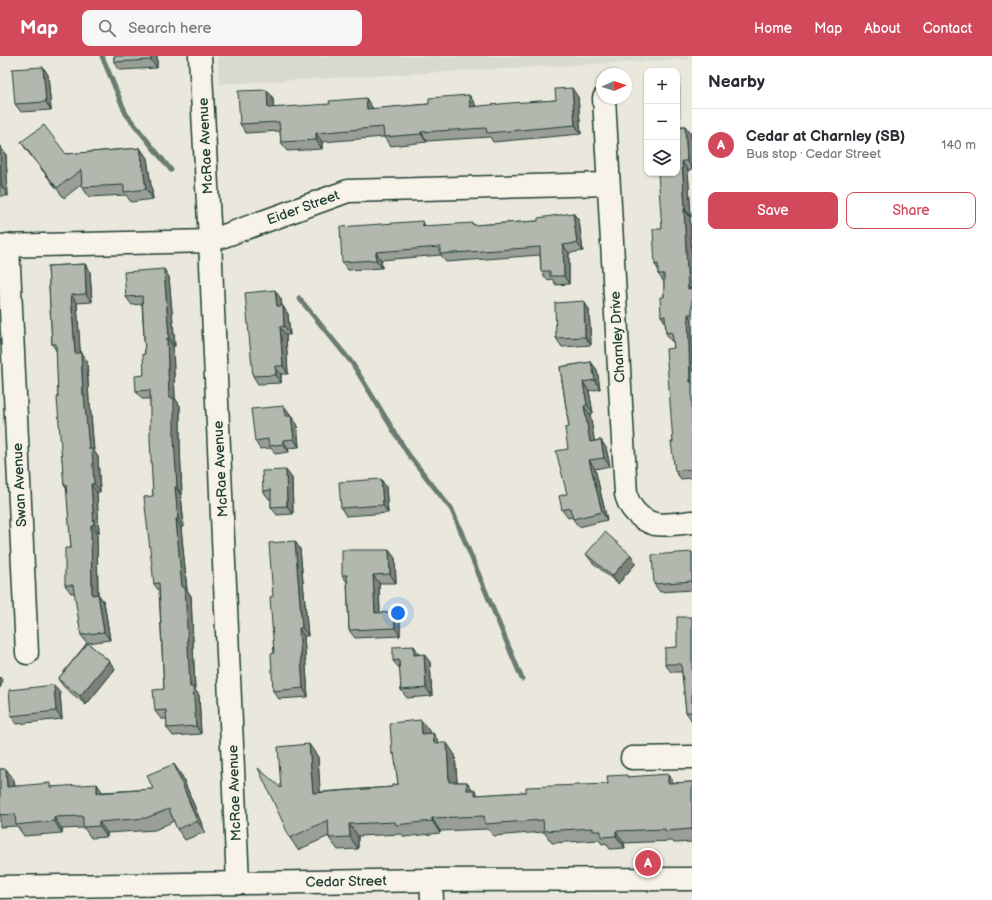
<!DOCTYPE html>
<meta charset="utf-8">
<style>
body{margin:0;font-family:"Balsamiq Sans",sans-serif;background:#f7f7f7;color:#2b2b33}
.controls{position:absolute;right:12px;top:12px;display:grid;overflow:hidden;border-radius:8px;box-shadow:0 1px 3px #0004}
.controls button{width:36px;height:36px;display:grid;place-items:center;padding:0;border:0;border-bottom:1px solid #e1e1e2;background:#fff;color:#2b2b33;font:20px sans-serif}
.compass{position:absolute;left:596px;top:12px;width:36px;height:36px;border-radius:50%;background:#fff;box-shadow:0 1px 3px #0004;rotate:87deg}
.you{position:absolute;left:398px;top:557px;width:14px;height:14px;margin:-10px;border:3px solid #fff;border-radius:50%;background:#1a73e8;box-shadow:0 0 0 6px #1a73e833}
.badge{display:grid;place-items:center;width:26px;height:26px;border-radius:50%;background:#d1495b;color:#fff;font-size:13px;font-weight:700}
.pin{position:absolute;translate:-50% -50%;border:2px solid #fff;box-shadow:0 1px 4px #0006}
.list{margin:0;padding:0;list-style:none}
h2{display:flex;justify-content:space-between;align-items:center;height:52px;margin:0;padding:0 16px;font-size:17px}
h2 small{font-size:13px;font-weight:400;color:#7c7c81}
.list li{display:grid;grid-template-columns:26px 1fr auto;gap:12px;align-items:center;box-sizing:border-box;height:72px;padding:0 16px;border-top:1px solid #e1e1e2}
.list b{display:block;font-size:15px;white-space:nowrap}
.list p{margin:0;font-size:13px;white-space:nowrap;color:#7c7c81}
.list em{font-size:13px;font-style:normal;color:#7c7c81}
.actions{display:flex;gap:8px;padding:12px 16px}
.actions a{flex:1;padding:9px 0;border:1px solid #d1495b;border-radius:8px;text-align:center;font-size:14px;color:#d1495b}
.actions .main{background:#d1495b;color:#fff}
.icon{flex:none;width:22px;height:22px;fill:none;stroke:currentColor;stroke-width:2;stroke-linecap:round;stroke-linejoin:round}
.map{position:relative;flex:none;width:692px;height:844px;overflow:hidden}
header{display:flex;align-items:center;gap:24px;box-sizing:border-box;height:56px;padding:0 20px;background:#d1495b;color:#fff}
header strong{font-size:19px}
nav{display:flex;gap:22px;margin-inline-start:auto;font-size:14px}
.search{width:280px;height:36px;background:#f7f7f7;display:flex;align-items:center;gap:10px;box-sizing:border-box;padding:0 14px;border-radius:8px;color:#7c7c81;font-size:15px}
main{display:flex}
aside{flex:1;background:#fff}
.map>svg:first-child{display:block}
.built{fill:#d9dacf}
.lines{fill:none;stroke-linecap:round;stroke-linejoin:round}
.stream{stroke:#6a7c72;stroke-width:5}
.minor-casing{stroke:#1f3d34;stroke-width:25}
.major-casing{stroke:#1f3d34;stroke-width:25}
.minor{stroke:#f7f3e8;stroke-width:22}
.major{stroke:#f7f3e8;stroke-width:22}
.wall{fill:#999e96;stroke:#1f3d34}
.shaded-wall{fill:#7d817a;stroke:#1f3d34}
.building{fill:#b2b8ae;stroke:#1f3d34}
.labels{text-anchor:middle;stroke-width:3;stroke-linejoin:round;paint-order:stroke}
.street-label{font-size:14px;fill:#1f3d34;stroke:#f7f3e8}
</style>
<header>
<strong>Map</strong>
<div class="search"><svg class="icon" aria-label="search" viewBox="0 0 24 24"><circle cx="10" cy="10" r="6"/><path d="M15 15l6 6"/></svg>Search here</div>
<nav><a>Home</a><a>Map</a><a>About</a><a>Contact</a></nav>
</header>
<main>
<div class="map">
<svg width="692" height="844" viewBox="0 0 692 844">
<rect width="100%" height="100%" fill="#eae8dd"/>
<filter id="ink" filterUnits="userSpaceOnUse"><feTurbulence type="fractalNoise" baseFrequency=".025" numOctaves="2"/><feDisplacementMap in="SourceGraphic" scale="8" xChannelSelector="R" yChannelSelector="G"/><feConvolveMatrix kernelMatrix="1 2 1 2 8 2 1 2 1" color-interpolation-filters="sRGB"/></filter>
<g filter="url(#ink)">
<polygon class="built" points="218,0 687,0 688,3 219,28"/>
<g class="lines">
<g class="stream">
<polyline points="102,0 126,58 171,114"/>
<polyline points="299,242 352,307 408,398 452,454 522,623"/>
</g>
<g class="minor-casing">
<g id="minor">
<polyline points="200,0 210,185 238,827"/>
<path d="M 604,42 L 626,438 C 629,452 640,464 655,468 C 664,470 682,467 692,466"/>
<polyline points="8,189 27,597"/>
<polyline points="0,190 210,185 348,135 608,128"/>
<polyline points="632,702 692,701"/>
<polyline points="431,824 432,844"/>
</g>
</g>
<g class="major-casing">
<polyline id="major" points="0,831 431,824 692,823"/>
</g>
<use href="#minor" class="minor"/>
<use href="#major" class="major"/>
</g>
<g class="wall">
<polygon points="114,0 157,0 157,12 120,14 114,6"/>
<polygon points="43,11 48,19 51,54 21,56 15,48"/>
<polygon points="679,31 679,70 685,70 691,78 692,99 692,113 688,114 691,161 690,161 692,205 692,422 681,423 675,415 673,386 674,292 673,285 671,285 666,277 665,266 661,260 664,241 664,226 658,218 658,213 655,209 662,173"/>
<polygon points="469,39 475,48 476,51 556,44 578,41 581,78 493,86 490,81 427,85 427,86 390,90 384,81 322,86 322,93 287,95 281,86 280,75 246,77 240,68 273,42 273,52 372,51 372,53 429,48"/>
<polygon points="21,86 66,98 140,92 147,102 153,143 131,146 126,139 89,141 82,131 82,128 64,142 28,96"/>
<polygon points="0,90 6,99 8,140 0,140"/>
<polygon points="573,157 579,165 583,195 569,197 569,228 556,229 552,223 547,224 541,215 540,199 446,206 441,199 381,204 382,212 348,214 342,206 426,170 474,169 538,165"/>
<polygon points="85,208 90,216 92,246 77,247 80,297 87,305 89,346 90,347 94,395 98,401 100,436 97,436 99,477 97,477 98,538 104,546 110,584 88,587 109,605 115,613 86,649 64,631 58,623 87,587 81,579 75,537 71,537 65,529 71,492 67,434 64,429 58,342 57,296 52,288 48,210"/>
<polygon points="169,221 175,290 173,290 175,342 180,350 180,390 182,439 181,439 184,471 181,471 187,534 191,540 195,634 199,639 201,678 173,680 167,672 167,663 161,663 155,655 164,633 159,535 154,528 153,440 150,343 142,343 136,335 144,319 145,298 142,248 132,249 126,241"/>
<polygon points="281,243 282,250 288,258 290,279 286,279 288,318 281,318 281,327 258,328 253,320"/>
<polygon points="584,245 589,254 591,289 562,291 556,282"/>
<polygon points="591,306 597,314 600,333 589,335 593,357 590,358 594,385 601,384 606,392 610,410 595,413 607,464 579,471 573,463 572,461 568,462 562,454 567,438 569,371 560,311"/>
<polygon points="284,350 290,358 290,360 297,368 299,391 288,392 289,396 275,398 271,392 260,393 255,385"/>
<polygon points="292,422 293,458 277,459 271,451 271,443 269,443 263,435"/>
<polygon points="386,431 388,457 346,460 341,452"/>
<polygon points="300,493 308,580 304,580 308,641 279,643 273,635 274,597 273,540"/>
<polygon points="692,496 692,534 660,536 654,528"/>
<polygon points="586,498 636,507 618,528 592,506"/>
<polygon points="395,502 396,527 379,527 380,557 400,564 400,580 355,582 349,574 347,526 342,519"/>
<polygon points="692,561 692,665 686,656 682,616 671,616 665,608 677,591"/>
<polygon points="419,598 430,606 432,640 407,642 401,634 400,613 393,605"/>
<polygon points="60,637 62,663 17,668 11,660"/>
<polygon points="430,676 430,677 440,687 455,699 457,726 467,726 473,734 475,734 478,739 526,736 608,728 628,721 674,727 692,726 692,786 674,787 672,785 624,787 625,792 610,793 606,787 602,788 599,784 552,787 544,776 493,780 488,773 440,775 440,777 404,781 402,778 358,780 358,793 338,794 329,782 329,780 298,794 290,782 281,732 318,701 320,736 392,731 398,728 395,700 392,697"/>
<polygon points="0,713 6,713 14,724 15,730 53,731 103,736 153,733 182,720 205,776 185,784 177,773 174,765 155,774 107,777 107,781 91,782 84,772 62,773 62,777 24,780 17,770 0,771"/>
</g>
<g class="shaded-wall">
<polygon points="151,0 157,0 157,12 151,4"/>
<polygon points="43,11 48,19 51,54 46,46"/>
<polygon points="677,28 679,31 679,79 677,76"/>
<polygon points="572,32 578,41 581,78 575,69"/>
<polygon points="267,34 273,42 274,61 268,52"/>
<polygon points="469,39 475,48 476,60 470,51"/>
<polygon points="366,42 372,51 373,62 367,53"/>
<polygon points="685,70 691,78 692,99 692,112 687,105"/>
<polygon points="421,76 427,85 427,86 421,78"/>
<polygon points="316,77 322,86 322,93 316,84"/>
<polygon points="0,90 6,99 8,140 1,129"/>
<polygon points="140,92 147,102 153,143 146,133"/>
<polygon points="682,105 688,114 691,161 685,153"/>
<polygon points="684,153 690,161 692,205 692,238 688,233"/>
<polygon points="573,157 579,165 583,195 577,187"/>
<polygon points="422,165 428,173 423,170"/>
<polygon points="563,189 569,197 569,228 564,220"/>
<polygon points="376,196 381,204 382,212 376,204"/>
<polygon points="85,208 90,216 92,246 86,238"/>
<polygon points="164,213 169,221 175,290 169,282"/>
<polygon points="275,234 281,243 283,258 277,250"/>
<polygon points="71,239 77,247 81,305 75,297"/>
<polygon points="584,245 589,254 591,289 585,281"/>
<polygon points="283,250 288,258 290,279 284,270"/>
<polygon points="688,258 692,264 692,329 690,326"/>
<polygon points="280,271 286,279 288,318 283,310"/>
<polygon points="167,282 173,290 175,342 180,350 180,390 182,439 177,431 169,342"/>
<polygon points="81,297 87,305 89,346 90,347 94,395 98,401 100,436 94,428 89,393 83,339"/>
<polygon points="591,306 597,314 600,333 595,324"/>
<polygon points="275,310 281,318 281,327 276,319"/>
<polygon points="583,326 589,335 593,357 587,349"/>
<polygon points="284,350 290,358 291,368 285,360"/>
<polygon points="584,350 590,358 596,394 590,386"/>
<polygon points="291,360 297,368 299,391 294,383"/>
<polygon points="283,384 288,392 289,396 283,388"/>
<polygon points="601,384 606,392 610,410 604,402"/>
<polygon points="589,404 595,413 607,464 602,456"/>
<polygon points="286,414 292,422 293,458 287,450"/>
<polygon points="381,423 386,431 388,457 383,449"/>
<polygon points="91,428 97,436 99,477 94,469"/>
<polygon points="175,431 181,439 184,471 178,463"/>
<polygon points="176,463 181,471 187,534 191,540 195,634 199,639 201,678 196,670 190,631"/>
<polygon points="91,469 97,477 98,547 92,539"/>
<polygon points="295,485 300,493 308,580 302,572"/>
<polygon points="389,494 395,502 396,527 390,518"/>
<polygon points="631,499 636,507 618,528 612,520"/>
<polygon points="373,519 379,527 380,565 375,557"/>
<polygon points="98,538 104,546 110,584 104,576"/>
<polygon points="394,556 400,564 400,580 395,572"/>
<polygon points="299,572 304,580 308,641 303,632"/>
<polygon points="414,590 419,598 414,599"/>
<polygon points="424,598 430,606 432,640 426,632"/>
<polygon points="109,605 115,613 86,649 80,640"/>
<polygon points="0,621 3,625 0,632"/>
<polygon points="54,629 60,637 62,663 56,655"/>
<polygon points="421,664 430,676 431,690 422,678"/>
<polygon points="433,677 441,689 434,687"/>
<polygon points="447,687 455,699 458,738 449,726"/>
<polygon points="309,688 318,701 321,749 313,737"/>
<polygon points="174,708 182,720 205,776 197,765"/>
<polygon points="6,713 14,724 15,742 7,731"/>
<polygon points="668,718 676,730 668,727"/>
<polygon points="467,726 475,737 475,734 483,746 467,734"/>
<polygon points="97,728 105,740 97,737"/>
<polygon points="54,761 62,773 62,777 54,765"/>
<polygon points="432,762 440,775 440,777 432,765"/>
<polygon points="99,766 107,777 107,781 99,770"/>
<polygon points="349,768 358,780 358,793 350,781"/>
<polygon points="616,775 624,787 625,792 616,780"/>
</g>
<g class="building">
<polygon points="114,0 151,0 151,4 114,6"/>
<polygon points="43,11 46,46 15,48 12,13"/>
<polygon points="572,32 575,69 487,77 486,72 421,76 421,78 384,81 383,71 316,77 316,84 281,86 279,66 240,68 238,35 267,34 268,52 330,48 329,45 366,42 367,53 429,48 429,42 469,39 470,51 510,47 556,44 555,33"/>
<polygon points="44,69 66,98 140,92 146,133 124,136 124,129 82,131 81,114 57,132 21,86"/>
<polygon points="685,70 687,105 682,105 685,153 684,153 688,233 692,232 692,258 688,258 690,326 692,326 692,413 675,415 671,386 673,386 666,293 674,292 672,276 666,277 665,260 661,260 660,241 664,241 664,218 658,218 658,208 655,209 653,173 662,173 658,117 677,117 677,71"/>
<polygon points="573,157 577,187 563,189 564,220 550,220 550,215 541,215 540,191 440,198 440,191 376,196 376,204 342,206 340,171 422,165 423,170 473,167 473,169 538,165 538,162"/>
<polygon points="85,208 86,238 71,239 75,297 81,297 83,339 84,339 89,393 92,393 94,428 91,428 94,469 91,469 92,539 98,538 104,576 81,579 73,529 65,529 65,492 71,492 66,429 64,429 57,342 58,342 56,288 52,288 48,210"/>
<polygon points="164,213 169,282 167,282 169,342 174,342 174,382 177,431 175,431 178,463 176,463 182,532 185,531 190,631 193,631 196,670 167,672 166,654 155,655 153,634 164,633 159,527 154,528 144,441 153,440 150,383 150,334 136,335 135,320 144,319 143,298 145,298 142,240 126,241 124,216"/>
<polygon points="275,234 277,250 283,250 284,270 280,271 283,310 275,310 276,319 253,320 245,237"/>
<polygon points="584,245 585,281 556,282 555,247"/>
<polygon points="591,306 595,324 583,326 587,349 584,350 590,386 601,384 604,402 589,404 602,456 573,463 570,452 562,454 559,440 567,438 556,395 568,393 565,372 569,371 560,311"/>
<polygon points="284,350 285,360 291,360 294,383 283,384 283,388 269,390 268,383 255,385 251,353"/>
<polygon points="286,414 287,450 271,451 271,434 263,435 262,415"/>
<polygon points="381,423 383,449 341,452 339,426"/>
<polygon points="605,476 631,499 612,520 586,498"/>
<polygon points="295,485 302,572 299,572 303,632 273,635 271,598 274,597 270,541 273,540 269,487"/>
<polygon points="342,494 389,494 390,518 373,519 375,557 394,556 395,572 349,574 347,519 342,519"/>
<polygon points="692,496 692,525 654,528 652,499"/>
<polygon points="677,561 692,561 692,656 686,656 681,608 665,608 665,592 677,591"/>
<polygon points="88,587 109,605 80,640 58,623"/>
<polygon points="414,590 414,599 424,598 426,632 401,634 399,604 393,605 393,591"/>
<polygon points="54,629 56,655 11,660 9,634"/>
<polygon points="421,664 422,678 433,677 434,687 447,687 449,726 467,726 467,734 475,734 475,739 526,736 526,731 608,728 607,720 627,719 627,721 668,718 668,727 692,726 692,773 665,775 665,773 616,775 616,780 601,781 601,775 593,775 593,772 544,775 543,764 485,768 484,760 432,762 432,765 396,769 395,766 349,768 350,781 329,782 328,764 290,782 258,712 281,732 278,691 309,688 313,737 392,731 392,729 398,728 394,697 392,697 390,667"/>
<polygon points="174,708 197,765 177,773 169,753 146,762 99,766 99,770 83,771 83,760 54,761 54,765 16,769 15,758 0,759 0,713 6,713 7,731 50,727 50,731 97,728 97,737 153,733 147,719"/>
</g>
</g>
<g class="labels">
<g class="street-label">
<text transform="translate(205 90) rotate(-93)" y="5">McRae Avenue</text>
<text transform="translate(303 151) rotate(-20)" y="5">Eider Street</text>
<text transform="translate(617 281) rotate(-93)" y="5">Charnley Drive</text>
<text transform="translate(220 413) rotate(-93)" y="5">McRae Avenue</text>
<text transform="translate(19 429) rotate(-93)" y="5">Swan Avenue</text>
<text transform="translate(234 737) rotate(-92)" y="5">McRae Avenue</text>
<text transform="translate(346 825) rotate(-1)" y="5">Cedar Street</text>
</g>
</g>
</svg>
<div class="controls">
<button>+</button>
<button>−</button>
<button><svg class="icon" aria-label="layers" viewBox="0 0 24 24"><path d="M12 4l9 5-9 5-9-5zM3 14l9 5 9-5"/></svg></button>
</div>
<svg class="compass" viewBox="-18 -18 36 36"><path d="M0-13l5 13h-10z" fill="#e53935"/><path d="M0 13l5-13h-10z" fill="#7c7c81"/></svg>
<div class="you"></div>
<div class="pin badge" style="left:648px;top:807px">A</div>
</div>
<aside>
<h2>Nearby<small></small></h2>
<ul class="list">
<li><span class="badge">A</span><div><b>Cedar at Charnley (SB)</b><p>Bus stop · Cedar Street</p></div><em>140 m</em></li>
</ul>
<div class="actions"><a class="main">Save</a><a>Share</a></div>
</aside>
</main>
